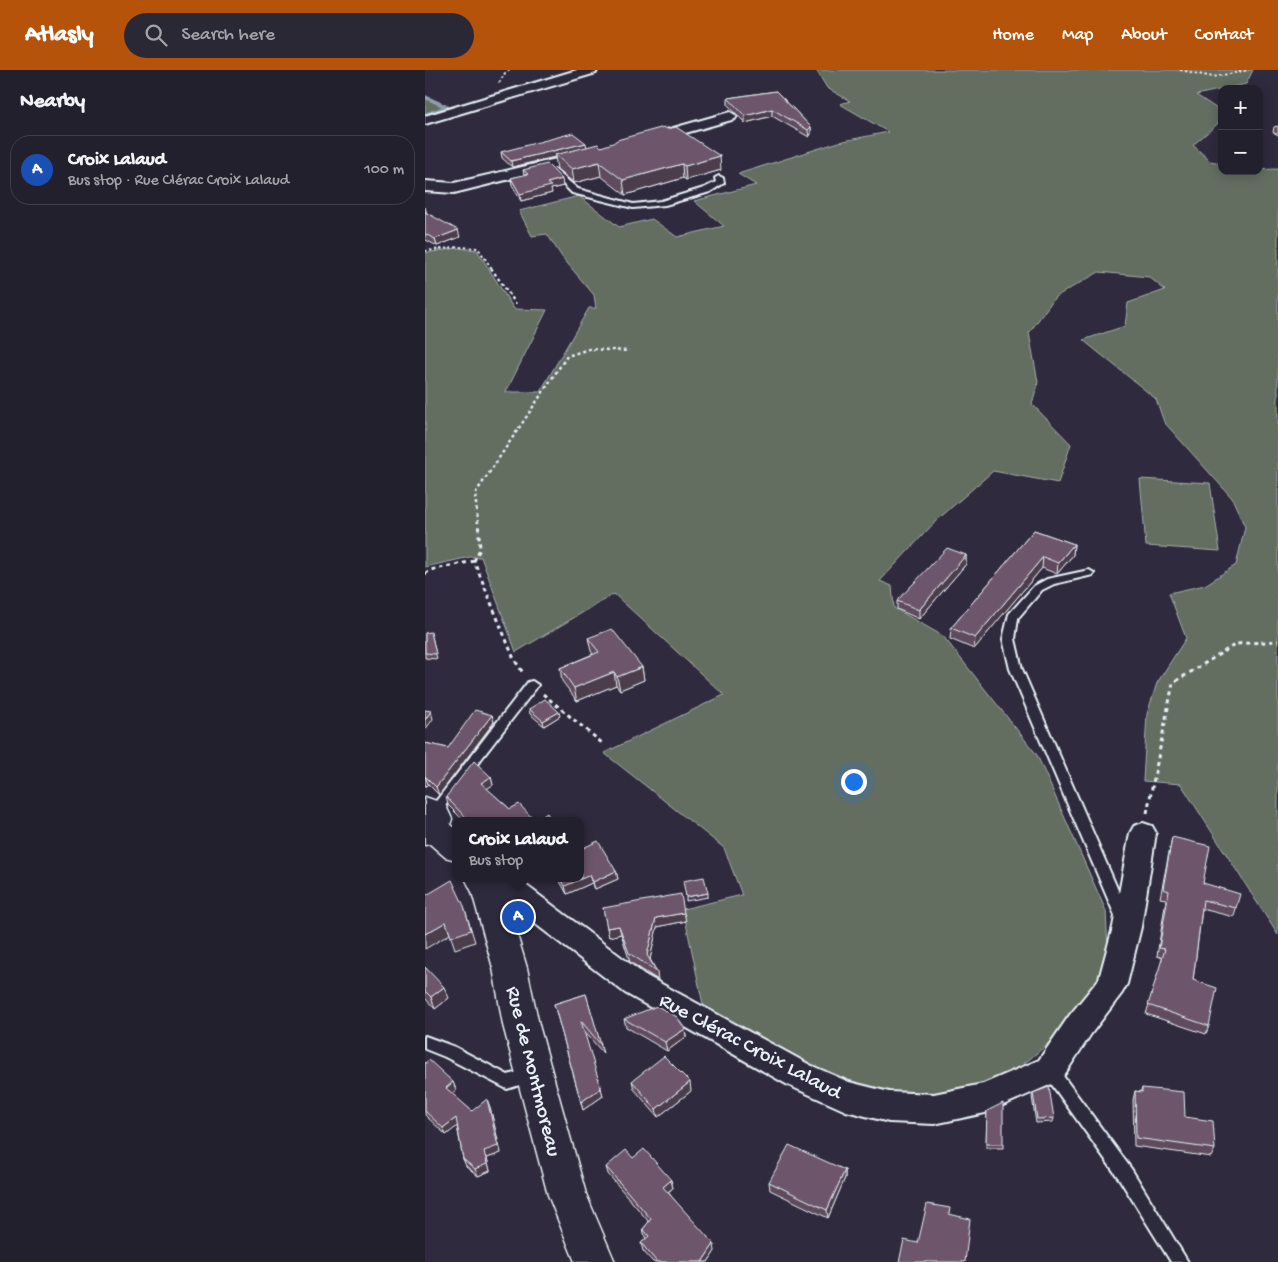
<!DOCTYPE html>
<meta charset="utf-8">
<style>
body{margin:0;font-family:"Gochi Hand",sans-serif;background:#2b2836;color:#f1f3f6}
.controls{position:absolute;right:15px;top:15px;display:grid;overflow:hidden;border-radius:10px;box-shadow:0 2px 12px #0003}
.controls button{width:45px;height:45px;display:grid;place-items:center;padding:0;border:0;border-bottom:1px solid #403e4a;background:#23202e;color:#f1f3f6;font:25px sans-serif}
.you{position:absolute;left:428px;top:711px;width:18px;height:18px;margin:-12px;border:4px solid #fff;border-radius:50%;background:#1a73e8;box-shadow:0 0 0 8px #1a73e833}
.badge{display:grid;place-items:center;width:32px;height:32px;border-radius:50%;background:#b45309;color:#fff;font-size:16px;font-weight:700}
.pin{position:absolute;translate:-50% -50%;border:2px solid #fff;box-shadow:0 1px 5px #0006}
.popup{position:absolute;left:27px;top:747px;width:132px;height:65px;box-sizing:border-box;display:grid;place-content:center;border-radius:10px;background:#23202e;filter:drop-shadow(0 1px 4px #0005);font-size:16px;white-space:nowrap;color:#a3a3aa}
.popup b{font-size:19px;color:#f1f3f6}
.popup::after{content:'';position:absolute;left:50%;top:100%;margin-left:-10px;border:10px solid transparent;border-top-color:#23202e}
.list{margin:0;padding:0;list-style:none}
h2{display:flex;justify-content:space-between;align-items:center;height:65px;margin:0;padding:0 20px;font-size:21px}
h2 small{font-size:16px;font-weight:400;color:#a3a3aa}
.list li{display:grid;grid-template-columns:32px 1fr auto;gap:15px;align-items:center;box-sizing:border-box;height:70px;margin:0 10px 10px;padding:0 10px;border:1px solid #403e4a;border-radius:20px}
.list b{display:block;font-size:19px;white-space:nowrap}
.list p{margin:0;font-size:16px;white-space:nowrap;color:#a3a3aa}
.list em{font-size:16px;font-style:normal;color:#a3a3aa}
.icon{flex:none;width:28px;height:28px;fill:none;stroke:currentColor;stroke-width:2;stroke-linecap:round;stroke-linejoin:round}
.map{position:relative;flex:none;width:853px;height:1192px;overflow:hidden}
header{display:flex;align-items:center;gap:30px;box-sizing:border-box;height:70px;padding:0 25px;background:#b45309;color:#fff}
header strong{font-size:24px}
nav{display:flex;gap:28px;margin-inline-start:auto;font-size:18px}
.search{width:350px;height:45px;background:#2b2836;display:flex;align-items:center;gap:12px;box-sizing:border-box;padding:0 18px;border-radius:28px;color:#a3a3aa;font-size:19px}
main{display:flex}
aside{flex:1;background:#23202e}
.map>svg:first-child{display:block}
.green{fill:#646d61;stroke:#a6afac}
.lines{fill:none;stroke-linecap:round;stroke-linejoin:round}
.stream{stroke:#8d9fac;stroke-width:4}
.lane-casing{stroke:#e8f1f8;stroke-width:4}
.street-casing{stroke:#e8f1f8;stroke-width:4}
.secondary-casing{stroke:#e8f1f8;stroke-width:3}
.path-far2{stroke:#e8f1f8;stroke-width:2;stroke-dasharray:2.5 2.5;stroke-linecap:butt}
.path-far1{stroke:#e8f1f8;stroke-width:2.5;stroke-dasharray:3 3;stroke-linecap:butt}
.path{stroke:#e8f1f8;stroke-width:3;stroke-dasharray:4 4;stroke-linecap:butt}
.lane{fill:#2f2a3d;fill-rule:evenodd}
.street{fill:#2f2a3d;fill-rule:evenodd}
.secondary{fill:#2f2a3d;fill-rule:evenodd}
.wall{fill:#5e4b5d;stroke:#e8f1f8}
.shaded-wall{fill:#4c3d4c;stroke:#e8f1f8}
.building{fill:#6d576c;stroke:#e8f1f8}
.labels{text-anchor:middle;stroke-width:4;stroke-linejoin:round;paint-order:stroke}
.near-street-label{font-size:21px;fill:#e8f1f8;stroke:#2f2a3d}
</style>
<header>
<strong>Atlasly</strong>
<div class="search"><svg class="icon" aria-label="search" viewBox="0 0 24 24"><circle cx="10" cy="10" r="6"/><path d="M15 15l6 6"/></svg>Search here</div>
<nav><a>Home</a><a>Map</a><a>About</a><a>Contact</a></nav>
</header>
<main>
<aside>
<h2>Nearby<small></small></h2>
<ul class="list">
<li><span class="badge" style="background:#1a4fb4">A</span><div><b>Croix Lalaud</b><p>Bus stop · Rue Clérac Croix Lalaud</p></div><em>100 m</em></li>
</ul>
</aside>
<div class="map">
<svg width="853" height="1192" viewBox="0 0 853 1192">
<rect width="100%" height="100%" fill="#2f2a3d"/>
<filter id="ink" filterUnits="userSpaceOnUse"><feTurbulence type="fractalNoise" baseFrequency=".02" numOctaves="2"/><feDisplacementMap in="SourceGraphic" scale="10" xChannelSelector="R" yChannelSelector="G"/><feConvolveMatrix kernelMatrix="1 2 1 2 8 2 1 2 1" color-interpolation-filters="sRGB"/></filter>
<g filter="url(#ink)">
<g class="green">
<polygon points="391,0 828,0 821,14 771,25 797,42 797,50 768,75 785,91 797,93 797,101 853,99 853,865 756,714 718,711 722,644 732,613 761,568 744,523 780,515 811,495 820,457 807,428 739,352 731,329 658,270 700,256 703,233 740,220 724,207 674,202 630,227 604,263 613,312 607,334 646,374 633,413 568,401 511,451 455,511 467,516 469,538 518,566 612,685 681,841 683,881 669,921 631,967 594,998 535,1022 470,1025 413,1010 280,944 258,839 317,825 299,778 179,683 299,625 189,524 91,582 56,487 45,487 0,497 0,183 33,178 52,180 89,239 122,240 81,322 115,322 164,238 171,238 169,225 137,187 122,164 107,166 94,141 154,126 194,157 227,149 252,167 299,156 269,131 331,115 313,104 414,72 463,62 415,34 425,31 402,18"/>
<polygon points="0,26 25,38 0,46"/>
<polygon points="715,409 785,413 795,481 721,476"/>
</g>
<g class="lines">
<polyline class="stream" points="0,27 22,37 0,45"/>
<g class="lane-casing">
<g id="lane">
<polygon points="123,94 153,119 208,134 236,131 279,118 291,112 290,108 294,106 298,108 299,113 285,122 240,135 208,138 147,123 120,96"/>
<polygon points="664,500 669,503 668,505 629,514 617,520 593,548 590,569 597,599 705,848 703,852 698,854 693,852 691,848 585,599 578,569 584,544 609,516 622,509"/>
<polygon points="107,611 113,615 111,618 13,745 9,747 5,745 3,742 5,739 103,612"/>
<polygon points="0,966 30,977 83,1005 105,998 110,1000 112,1005 110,1010 82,1019 20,987 0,979"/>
<polygon points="625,993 630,995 707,1100 763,1192 746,1192 695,1110 620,1005 618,1000 620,995"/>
</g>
</g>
<g class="street-casing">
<g id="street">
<polygon points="152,0 172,0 171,3 0,54 0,46"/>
<polygon points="305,42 312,46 310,49 225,73 220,72 218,69 220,66"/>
<polygon points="161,82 166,83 168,86 166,89 29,123 0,121 0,111 29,113"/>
<path d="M 718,753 L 727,756 L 731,763 L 716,857 L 702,914 L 697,923 L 666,964 L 636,1010 L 560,1043 L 509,1054 L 464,1052 L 421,1041 L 363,1015 L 200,923 L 82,832 L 63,832 L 53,829 L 49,821 L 53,813 C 68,808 83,808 98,813 L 220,905 L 385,995 L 424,1012 L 464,1022 L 509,1024 L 558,1014 L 614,990 L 644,946 L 674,909 L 688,857 L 705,763 L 709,756 Z"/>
</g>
</g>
<g class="secondary-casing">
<g id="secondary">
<polygon points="0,727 20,734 27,749 25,755 31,759 31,790 20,787 5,774 0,775"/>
<polygon points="40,808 72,808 79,821 102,898 114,955 161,1124 190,1192 150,1192 123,1125 78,955 68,898 47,822"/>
</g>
</g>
<g class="path-far2">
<polyline points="755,0 788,7 824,0"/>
<polyline points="74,13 80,3 85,0"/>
<polyline points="0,181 35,177 53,178 67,199"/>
</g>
<g class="path-far1">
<polyline points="66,198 91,234"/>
<polyline points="53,453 50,424 142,286 164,279 204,281"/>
</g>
<g class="path">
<polyline points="49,491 55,479 53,452"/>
<polyline points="0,504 5,500 49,491 89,589 98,603"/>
<polyline points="118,624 177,673"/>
<polyline points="722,743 748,613 811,574 853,571"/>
</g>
<use href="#lane" class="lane"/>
<use href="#street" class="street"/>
<use href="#secondary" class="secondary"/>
</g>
<g class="wall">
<polygon points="351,21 386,57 386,64 384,67 347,46 320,53 303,35 303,28"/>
<polygon points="853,56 853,65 848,62 849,57"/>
<polygon points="162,77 176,77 296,100 261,110 258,108 200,125 176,106 149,113 132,99 130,87 87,97 77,88 76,82"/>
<polygon points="98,100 138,116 126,119 127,123 96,131 87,115 86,108 99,105"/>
<polygon points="0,137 2,144 35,167 12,176 1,170 0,170"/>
<polygon points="609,460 649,474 648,485 632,504 617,498 549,579 525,569 526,558"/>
<polygon points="541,485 541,494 494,549 472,539 472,531"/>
<polygon points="0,563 7,566 12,589 0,588"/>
<polygon points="163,568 217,597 219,610 195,620 191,615 152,631 137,611 135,598 168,584 166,581"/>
<polygon points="104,639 135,646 119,656 105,644"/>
<polygon points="67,645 69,652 14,725 3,714 1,716 0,716 0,673 23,678"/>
<polygon points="66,707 68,715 61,718 85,739 110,751 39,751 23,735 21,727"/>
<polygon points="747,767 778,813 811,838 809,847 777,839 768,910 784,956 781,964 721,944 738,888 732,886 741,829 735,828"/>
<polygon points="191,801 193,809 170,819 167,813 142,824 133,808 156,808"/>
<polygon points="178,838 261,851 232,857 225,889 232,902 233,910 205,892 196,864 184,867"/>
<polygon points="0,897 24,928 10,939 0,928"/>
<polygon points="161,924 178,983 158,960 178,1026 158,1040 129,934"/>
<polygon points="199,949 260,959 261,967 242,981 201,957"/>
<polygon points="0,993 28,1012 31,1020 26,1024 47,1041 65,1037 76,1083 62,1088 65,1101 53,1106 41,1096 38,1089 32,1056 21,1065 0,1045"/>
<polygon points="207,1011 266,1021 233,1047 209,1019"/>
<polygon points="717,1018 760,1047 790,1079 786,1087 709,1076 708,1030 710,1021 715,1022"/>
<polygon points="608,1023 629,1048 628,1052 611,1053 607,1027"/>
<polygon points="562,1041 578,1074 578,1078 561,1078"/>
<polygon points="208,1088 246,1110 248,1118 243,1122 290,1181 283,1192 228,1192 218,1181 216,1173 221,1169 220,1167 218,1159 224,1152 183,1104 181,1097"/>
<polygon points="420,1100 420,1108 403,1148 345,1120 344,1112"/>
</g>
<g class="shaded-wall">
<polygon points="347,39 347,46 320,53 320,46"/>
<polygon points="386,57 386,64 384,67 383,60"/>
<polygon points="161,73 162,79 130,85 130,87 87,97 86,91"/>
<polygon points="295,86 296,100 261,110 260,96"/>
<polygon points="174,92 176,106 149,113 147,99"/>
<polygon points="257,94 258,108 200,125 198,110"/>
<polygon points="137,109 138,116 126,119 127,123 96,131 95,124 122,113"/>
<polygon points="33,160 35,167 12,176 10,169"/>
<polygon points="649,474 648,485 632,504 633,493"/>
<polygon points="541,485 541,494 494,549 494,540"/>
<polygon points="618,487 617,498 549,579 550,568"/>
<polygon points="217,597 219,610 195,620 192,607"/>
<polygon points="189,602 191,615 152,631 149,618"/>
<polygon points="6,641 8,649 0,660 0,650"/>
<polygon points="134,642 135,646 119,656 118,651"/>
<polygon points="67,645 69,652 14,725 11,717"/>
<polygon points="0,706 3,714 1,716 0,714"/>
<polygon points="66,707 68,715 58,721 56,713"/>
<polygon points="191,801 193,809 170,819 168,812"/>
<polygon points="165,805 167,813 142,824 140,816"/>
<polygon points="283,823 283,827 261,831 261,827"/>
<polygon points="39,836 50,872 30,879 26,867"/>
<polygon points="259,843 261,851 232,857 224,894 222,885 231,848"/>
<polygon points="21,852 25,864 0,879 0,864"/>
<polygon points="194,856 196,864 184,867 182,858"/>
<polygon points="19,917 24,928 10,939 6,927"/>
<polygon points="260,959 261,967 242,981 240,972"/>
<polygon points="28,1012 31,1020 24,1026 21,1018"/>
<polygon points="265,1012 266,1021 233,1047 231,1039"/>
<polygon points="176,1018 178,1026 158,1040 156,1032"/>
<polygon points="62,1029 65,1037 76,1083 62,1088 65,1101 53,1106 50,1099 59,1081"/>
<polygon points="31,1048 34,1055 21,1065 18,1058"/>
<polygon points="420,1100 420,1108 403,1148 402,1140"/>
<polygon points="246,1110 248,1118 240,1124 238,1117"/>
<polygon points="289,1174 290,1181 283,1192 277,1192"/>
</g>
<g class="building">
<polygon points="351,21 386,57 383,60 347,39 320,46 303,28"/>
<polygon points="239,57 242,59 251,57 295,86 260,96 257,94 198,110 174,92 147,99 130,85 173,74 176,77 188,73 192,70"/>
<polygon points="148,63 161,73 86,91 76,82"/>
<polygon points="122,94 137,109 122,113 126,116 95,124 86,108 103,104 98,100"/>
<polygon points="0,142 33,160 10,169 0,164"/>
<polygon points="609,460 649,474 633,493 618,487 550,568 526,558"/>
<polygon points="522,478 541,485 494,540 472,531"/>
<polygon points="187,559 217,597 192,607 189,602 149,618 135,598 174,582 163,568"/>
<polygon points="6,562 11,584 0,583 0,563"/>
<polygon points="120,629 134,642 118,651 104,639"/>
<polygon points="0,640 6,641 0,650"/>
<polygon points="50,640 67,645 11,717 0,706 0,673 23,678"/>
<polygon points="49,691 66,707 56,713 85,739 94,734 110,751 44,751 21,727"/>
<polygon points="122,743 127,751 111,751"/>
<polygon points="747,767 785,776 778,813 815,824 811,838 778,830 768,910 792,918 784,956 723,935 740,879 734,878 744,821 738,819"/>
<polygon points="173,771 191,801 168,812 165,805 140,816 135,808 156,808 156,779"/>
<polygon points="279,807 283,823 261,827 258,811"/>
<polygon points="27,810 39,836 46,860 26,867 21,852 0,864 0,826"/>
<polygon points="256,824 259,843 231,848 222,885 232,902 204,883 194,856 182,858 178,838"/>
<polygon points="0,897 19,917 6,927 0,921"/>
<polygon points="161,924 176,975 156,951 176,1018 156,1032 129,934"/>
<polygon points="232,936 252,947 260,959 240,972 199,949"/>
<polygon points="239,986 265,1012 231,1039 207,1011"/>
<polygon points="4,990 28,1012 21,1018 47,1041 62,1029 73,1076 59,1081 62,1094 50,1099 38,1089 31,1048 18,1058 0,1041 0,993"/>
<polygon points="624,1017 629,1048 612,1049 608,1023"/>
<polygon points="717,1018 759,1022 760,1047 788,1051 790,1079 711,1068 710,1021 717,1022"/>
<polygon points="578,1033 578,1074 561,1074 562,1041"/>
<polygon points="364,1075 420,1100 402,1140 344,1112"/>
<polygon points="219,1079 246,1110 238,1117 289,1174 277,1192 232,1192 216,1173 224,1166 218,1159 226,1149 181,1097 201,1080 208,1088"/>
<polygon points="502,1134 525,1138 524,1144 545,1149 540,1192 474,1192 479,1170 493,1173"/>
</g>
</g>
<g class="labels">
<g class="near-street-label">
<text transform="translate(326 975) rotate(28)" y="7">Rue Clérac Croix Lalaud</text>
<text transform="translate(110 1001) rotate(76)" y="7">Rue de Montmoreau</text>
</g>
</g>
</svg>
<div class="controls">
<button>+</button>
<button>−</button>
</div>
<div class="you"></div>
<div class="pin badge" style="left:93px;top:847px;background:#1a4fb4">A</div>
<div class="popup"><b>Croix Lalaud</b>Bus stop</div>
</div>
</main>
